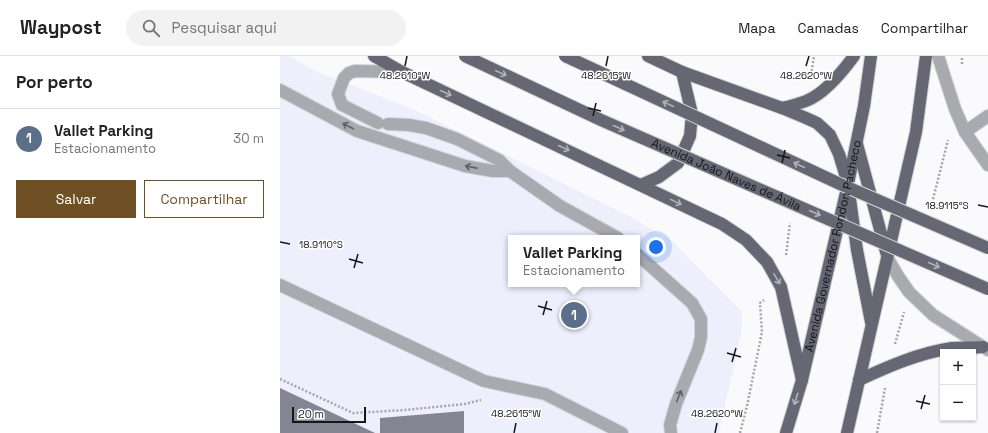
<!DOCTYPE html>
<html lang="pt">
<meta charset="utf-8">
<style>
body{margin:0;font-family:"Space Grotesk",sans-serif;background:#f2f2f2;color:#202124}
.controls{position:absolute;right:12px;bottom:12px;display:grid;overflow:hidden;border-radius:0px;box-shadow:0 1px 3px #0004}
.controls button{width:36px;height:36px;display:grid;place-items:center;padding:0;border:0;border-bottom:1px solid #e0e0e0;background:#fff;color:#202124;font:20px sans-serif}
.scale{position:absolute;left:12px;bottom:10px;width:74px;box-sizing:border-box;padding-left:4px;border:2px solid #15151a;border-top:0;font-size:11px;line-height:14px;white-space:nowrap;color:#15151a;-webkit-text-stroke:3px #fff;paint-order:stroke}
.you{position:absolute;left:376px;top:191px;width:14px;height:14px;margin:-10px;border:3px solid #fff;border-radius:50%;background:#1a73e8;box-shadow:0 0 0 6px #1a73e833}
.badge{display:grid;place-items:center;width:26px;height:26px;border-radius:50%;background:#6e5024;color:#fff;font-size:13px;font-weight:700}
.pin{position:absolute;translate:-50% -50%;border:2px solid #fff;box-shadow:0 1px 4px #0006}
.popup{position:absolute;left:228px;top:179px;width:132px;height:52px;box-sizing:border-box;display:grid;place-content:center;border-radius:0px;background:#fff;filter:drop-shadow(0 1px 3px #0005);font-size:13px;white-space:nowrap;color:#757577}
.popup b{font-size:15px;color:#202124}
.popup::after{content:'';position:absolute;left:50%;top:100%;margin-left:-8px;border:8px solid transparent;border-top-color:#fff}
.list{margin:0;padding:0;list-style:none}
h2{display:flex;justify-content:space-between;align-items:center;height:52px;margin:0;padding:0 16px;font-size:17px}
h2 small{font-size:13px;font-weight:400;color:#757577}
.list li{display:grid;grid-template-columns:26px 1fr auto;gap:12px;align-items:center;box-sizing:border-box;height:60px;padding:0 16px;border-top:1px solid #e0e0e0}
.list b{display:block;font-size:15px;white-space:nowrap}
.list p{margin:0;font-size:13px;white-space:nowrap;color:#757577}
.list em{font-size:13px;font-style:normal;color:#757577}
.actions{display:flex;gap:8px;padding:12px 16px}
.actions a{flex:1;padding:9px 0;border:1px solid #6e5024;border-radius:0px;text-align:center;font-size:14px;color:#6e5024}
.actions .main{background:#6e5024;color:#fff}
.icon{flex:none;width:22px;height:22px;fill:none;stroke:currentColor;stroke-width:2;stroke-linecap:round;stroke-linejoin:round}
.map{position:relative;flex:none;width:708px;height:377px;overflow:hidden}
header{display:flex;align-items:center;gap:24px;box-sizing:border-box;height:56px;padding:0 20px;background:#fff;border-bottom:1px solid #e0e0e0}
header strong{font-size:19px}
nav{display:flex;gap:22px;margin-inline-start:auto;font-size:14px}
.search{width:280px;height:36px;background:#f2f2f2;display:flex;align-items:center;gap:10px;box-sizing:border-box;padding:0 14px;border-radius:22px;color:#757577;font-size:15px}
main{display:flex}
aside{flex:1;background:#fff}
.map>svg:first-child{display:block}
.built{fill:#eeeffd;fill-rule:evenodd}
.building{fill:#848593}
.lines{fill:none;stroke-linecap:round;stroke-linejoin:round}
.minor-casing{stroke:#d5d5d9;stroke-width:14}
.major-casing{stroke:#d5d5d9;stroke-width:14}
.path{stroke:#a5a5a9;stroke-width:2.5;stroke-dasharray:2 2;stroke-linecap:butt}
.minor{stroke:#a9a9b0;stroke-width:12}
.major{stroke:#666772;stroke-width:12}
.major-bridge-casing{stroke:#d5d5d9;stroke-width:14;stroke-linecap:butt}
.major-bridge{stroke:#666772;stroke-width:12}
.oneway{stroke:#b2b3b8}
.oneway2{stroke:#5f5f65}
.ticks{fill:none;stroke:#15151a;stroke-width:1.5}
.labels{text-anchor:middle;stroke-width:3;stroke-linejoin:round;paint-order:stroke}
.street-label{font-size:12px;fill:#15151a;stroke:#fff}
.ticks-label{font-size:10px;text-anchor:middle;fill:#15151a;stroke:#fff;stroke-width:3;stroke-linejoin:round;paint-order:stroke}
</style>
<header>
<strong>Waypost</strong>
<div class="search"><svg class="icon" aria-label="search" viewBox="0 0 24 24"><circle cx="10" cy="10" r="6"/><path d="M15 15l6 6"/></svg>Pesquisar aqui</div>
<nav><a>Mapa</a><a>Camadas</a><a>Compartilhar</a></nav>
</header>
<main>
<aside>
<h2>Por perto<small></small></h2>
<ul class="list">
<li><span class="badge" style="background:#5c6f8a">1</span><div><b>Vallet Parking</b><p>Estacionamento</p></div><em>30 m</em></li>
</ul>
<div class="actions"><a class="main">Salvar</a><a>Compartilhar</a></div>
</aside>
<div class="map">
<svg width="708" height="377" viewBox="0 0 708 377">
<rect width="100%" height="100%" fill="#fafafd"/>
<path class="built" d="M 0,0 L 10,0 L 33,14 L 135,54 L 349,160 L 392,185 L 462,256 L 462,273 L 439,377 L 0,377 ZM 231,182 L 357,182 L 357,228 L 231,228 Z"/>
<g class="building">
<polygon points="0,332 95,377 0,377"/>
<polygon points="184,355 184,377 100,377 100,362"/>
</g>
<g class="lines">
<g class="minor-casing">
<g id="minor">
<polyline points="658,0 675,53 685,76 708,109"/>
<polyline points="0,34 77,75 185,110 213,115 230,115"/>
<polyline points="98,67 62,49 58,38 64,22 69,17 75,15 122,16"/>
<polyline points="108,68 129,69 146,72 177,83 219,104 230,115 280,150 338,182"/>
<polyline points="685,76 708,60"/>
<polyline points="357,198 412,247 421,263 421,281 418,294 396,348 390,369 391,377"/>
<polyline points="607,201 618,220 629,236 653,259 708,294"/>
<polyline points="0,229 191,319 204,325 265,338 342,377"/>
</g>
</g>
<g class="major-casing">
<g id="major">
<polyline points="94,0 122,16 442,168 466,184 487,206 501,231 522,324"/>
<polyline points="368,0 402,16 502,52 526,62 537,67 550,79 559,98 568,128 577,194 591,266"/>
<path d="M 502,52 C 510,50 518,48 526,45 C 544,38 563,15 574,0"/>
<polyline points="577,88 606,196"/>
<polyline points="361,129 379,121 398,107 410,80 412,58 402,16"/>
<path d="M 579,324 C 609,310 639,297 672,292 C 682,291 693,292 703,291"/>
<path id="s1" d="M 506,377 L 522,324 L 568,128 L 584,50 L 591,0"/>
<polyline points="567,377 636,76 646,0"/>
</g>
</g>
<g class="path">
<polyline points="682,8 682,0"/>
<polyline points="531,19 534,0"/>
<polyline points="652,147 668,84"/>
<polyline points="506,199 510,167"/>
<polyline points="615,288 624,256"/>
<polyline points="0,323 73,357 125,354 185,348 201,344"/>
<polyline points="460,377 467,350 482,276 480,247 484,244"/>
<polyline points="597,377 605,332"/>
</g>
<use href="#minor" class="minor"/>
<use href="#major" class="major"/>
<g class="major-bridge-casing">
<g id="major-bridge">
<path id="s2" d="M 185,0 L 321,64 L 708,233"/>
<polyline points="285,0 560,128 708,192"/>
</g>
</g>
<use href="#major-bridge" class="major-bridge"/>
</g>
<defs><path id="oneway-shaft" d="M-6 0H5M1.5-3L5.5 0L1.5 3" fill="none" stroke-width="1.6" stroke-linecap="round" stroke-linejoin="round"/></defs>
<g class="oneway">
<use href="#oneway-shaft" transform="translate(221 17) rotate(25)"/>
<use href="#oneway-shaft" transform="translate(166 37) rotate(25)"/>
<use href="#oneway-shaft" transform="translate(388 48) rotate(-155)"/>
<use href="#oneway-shaft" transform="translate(339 72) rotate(24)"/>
<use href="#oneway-shaft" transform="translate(284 92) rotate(25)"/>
<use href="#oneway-shaft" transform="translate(519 109) rotate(-155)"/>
<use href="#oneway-shaft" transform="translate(396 146) rotate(26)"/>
<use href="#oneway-shaft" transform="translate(535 157) rotate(24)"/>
<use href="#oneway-shaft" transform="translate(654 209) rotate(24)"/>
<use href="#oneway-shaft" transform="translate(497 223) rotate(60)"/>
<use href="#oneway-shaft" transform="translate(516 343) rotate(107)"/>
</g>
<g class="oneway2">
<use href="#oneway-shaft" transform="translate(68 70) rotate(-153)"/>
<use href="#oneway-shaft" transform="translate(191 111) rotate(-169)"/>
<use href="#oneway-shaft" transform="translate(399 340) rotate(-68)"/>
</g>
<path class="ticks" d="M 125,10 L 127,0M 326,10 L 328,0M 526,10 L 529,0M 308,52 L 321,55M 313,60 L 316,47M 497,99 L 510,102M 502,107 L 505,94M 698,149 L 708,151M 0,186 L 10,188M 69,203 L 83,207M 74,212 L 78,198M 258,250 L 272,254M 263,259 L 267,245M 447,297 L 461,301M 452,306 L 456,292M 636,345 L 650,348M 641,353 L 645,339M 234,377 L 236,367M 435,377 L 437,367"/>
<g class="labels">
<g class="street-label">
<text dy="4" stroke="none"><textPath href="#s2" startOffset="287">Avenida João Naves de Ávila</textPath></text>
<text dy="4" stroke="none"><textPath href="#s1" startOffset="193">Avenida Governador Rondon Pacheco</textPath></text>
</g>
</g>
<g class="ticks-label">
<text x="125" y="23">48.2610°W</text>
<text x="326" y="23">48.2615°W</text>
<text x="526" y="23">48.2620°W</text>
<text x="667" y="153">18.9115°S</text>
<text x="41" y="192">18.9110°S</text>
<text x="236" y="361">48.2615°W</text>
<text x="437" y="361">48.2620°W</text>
</g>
</svg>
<div class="controls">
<button>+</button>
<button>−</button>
</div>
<div class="scale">20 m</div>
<div class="you"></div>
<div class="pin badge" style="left:294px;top:259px;background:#5c6f8a">1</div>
<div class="popup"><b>Vallet Parking</b>Estacionamento</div>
</div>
</main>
